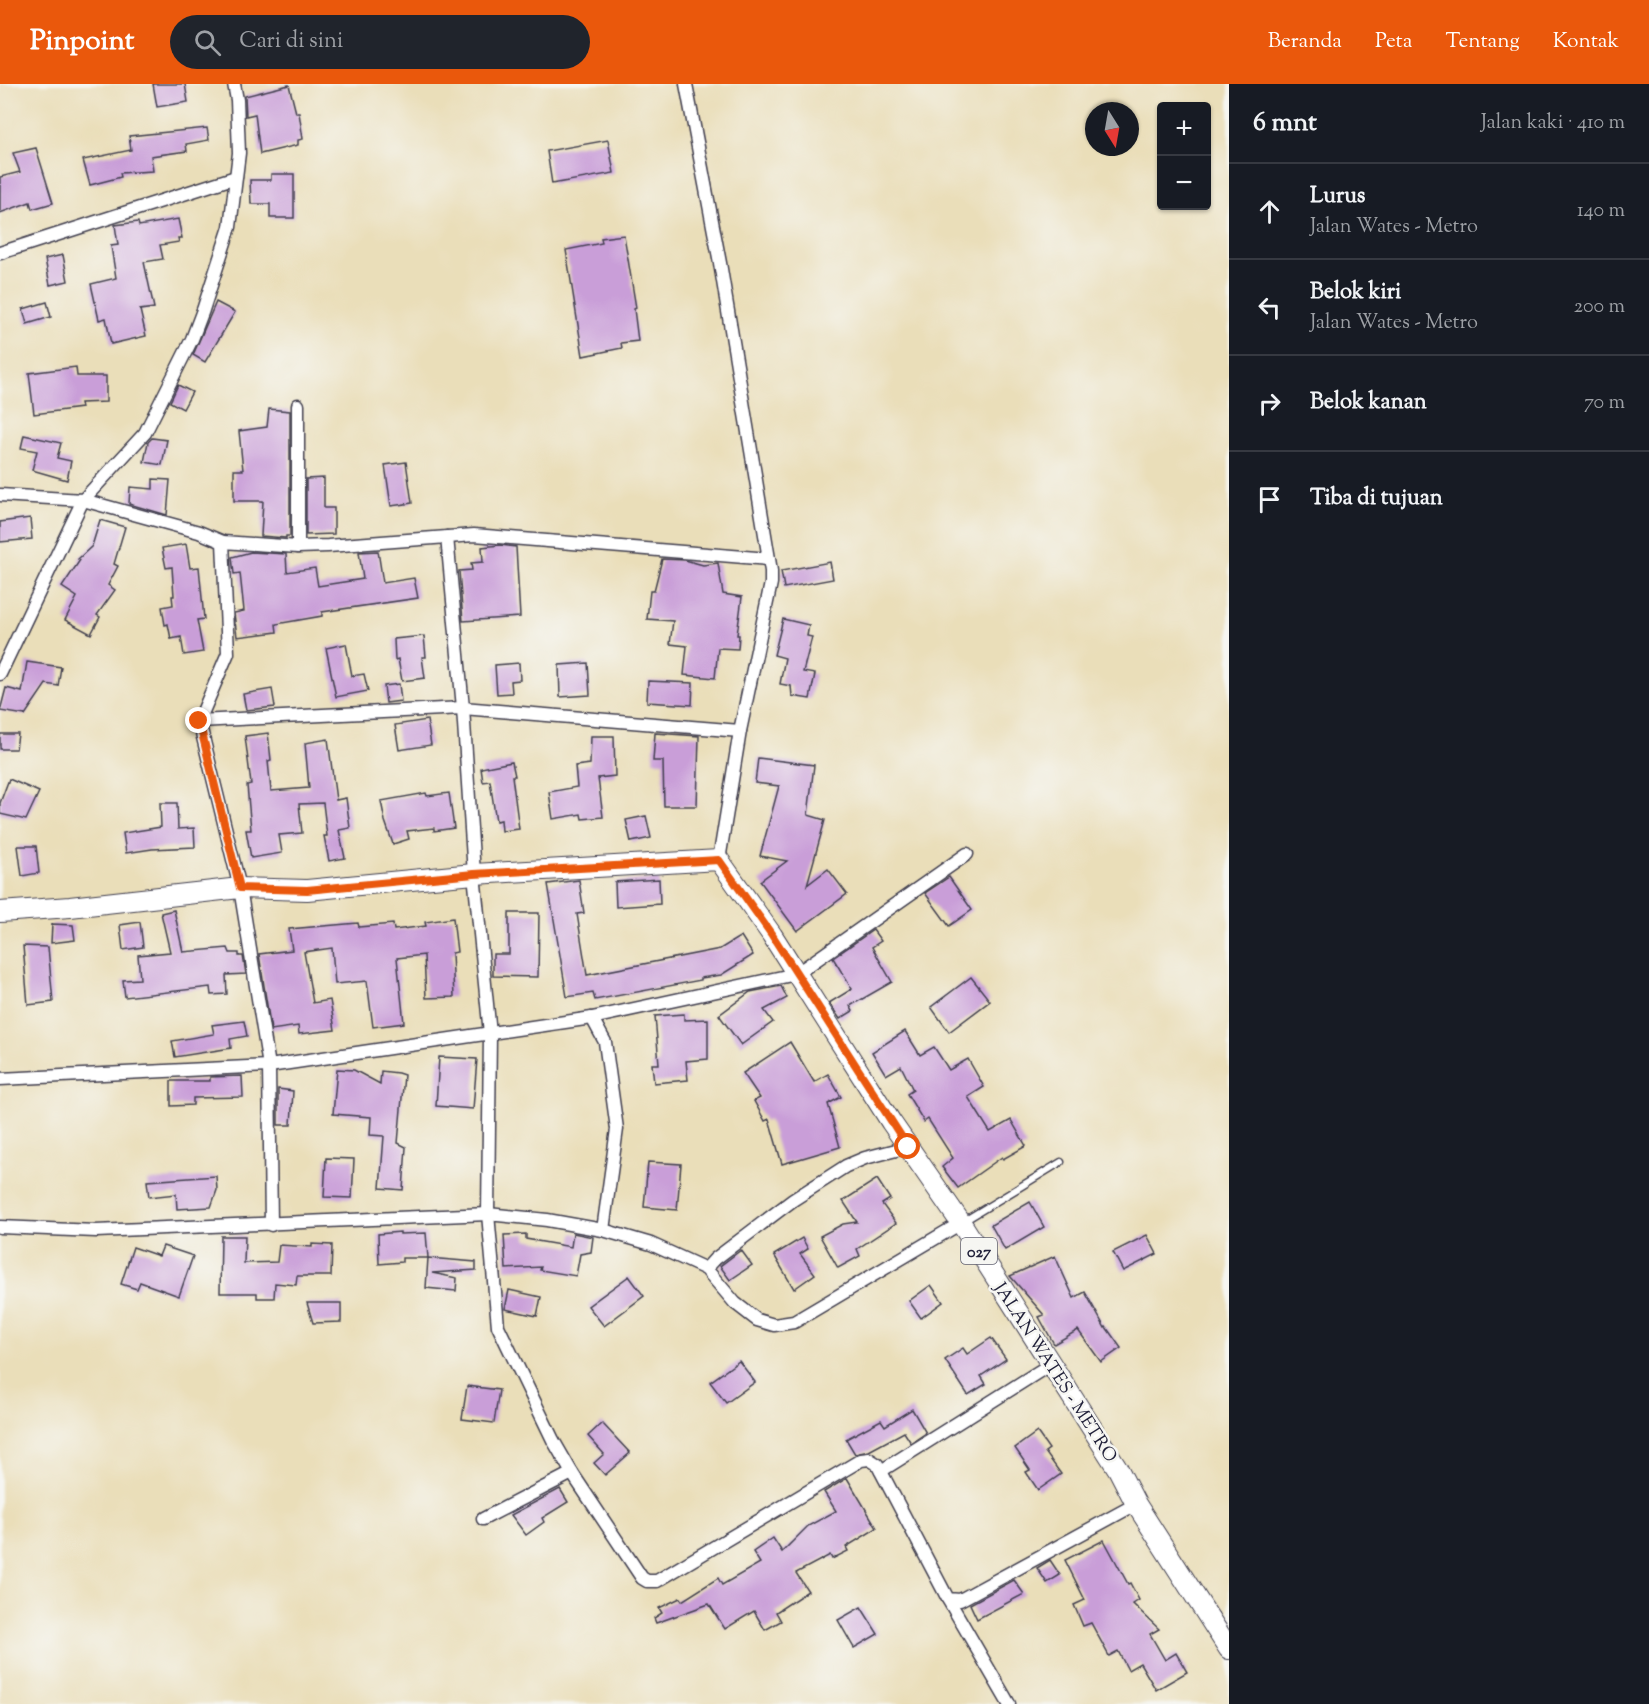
<!DOCTYPE html>
<html lang="id">
<meta charset="utf-8">
<style>
body{margin:0;font-family:"Sorts Mill Goudy",serif;background:#20242c;color:#f1f3f6}
.controls{position:absolute;right:18px;top:18px;display:grid;overflow:hidden;border-radius:6px;box-shadow:0 2px 4px #0004}
.controls button{width:54px;height:54px;display:grid;place-items:center;padding:0;border:0;border-bottom:2px solid #363941;background:#171b24;color:#f1f3f6;font:30px sans-serif}
.compass{position:absolute;left:1085px;top:18px;width:54px;height:54px;border-radius:50%;background:#171b24;box-shadow:0 2px 4px #0004;rotate:169deg}
.stop{position:absolute;width:18px;height:18px;margin:-14px;border:4px solid #ea580c;border-radius:50%;background:#fff}
.stop.end{background:#ea580c;border-color:#fff;box-shadow:0 2px 6px #0008}
.list{margin:0;padding:0;list-style:none}
h2{display:flex;justify-content:space-between;align-items:center;height:78px;margin:0;padding:0 24px;font-size:26px}
h2 small{font-size:20px;font-weight:400;color:#9ea1a6}
.list li{display:grid;grid-template-columns:39px 1fr auto;gap:18px;align-items:center;box-sizing:border-box;height:96px;padding:0 24px;border-top:2px solid #363941}
.list b{display:block;font-size:22px;white-space:nowrap}
.list p{margin:0;font-size:20px;white-space:nowrap;color:#9ea1a6}
.list em{font-size:20px;font-style:normal;color:#9ea1a6}
.icon{flex:none;width:33px;height:33px;fill:none;stroke:currentColor;stroke-width:2;stroke-linecap:round;stroke-linejoin:round}
.map{position:relative;flex:none;width:1229px;height:1620px;overflow:hidden}
header{display:flex;align-items:center;gap:36px;box-sizing:border-box;height:84px;padding:0 30px;background:#ea580c;color:#fff}
header strong{font-size:28px}
nav{display:flex;gap:33px;margin-inline-start:auto;font-size:21px}
.search{width:420px;height:54px;background:#20242c;display:flex;align-items:center;gap:15px;box-sizing:border-box;padding:0 21px;border-radius:33px;color:#9ea1a6;font-size:22px}
main{display:flex}
aside{flex:1;background:#171b24}
.map>svg:first-child{display:block}
.building{fill:#c99ed8}
.lines{fill:none;stroke-linecap:round;stroke-linejoin:round}
.lane-casing{stroke:#403e4e;stroke-width:9}
.street-casing{stroke:#403e4e;stroke-width:15}
.primary-casing{stroke:#403e4e;stroke-width:22}
.lane{stroke:#fff;stroke-width:6}
.street{stroke:#fff;stroke-width:12}
.primary{stroke:#fff;stroke-width:20}
.route{stroke:#ea580c;stroke-width:8}
.labels{text-anchor:middle;stroke-width:5;stroke-linejoin:round;paint-order:stroke}
.shield{fill:#f6f6f2;stroke:#626272;stroke-width:1.5}
.shield-label{font-size:16px;font-weight:bold;fill:#22223b}
.street-label{font-size:18px;fill:#22223b;stroke:#f6f6f2}
</style>
<header>
<strong>Pinpoint</strong>
<div class="search"><svg class="icon" aria-label="search" viewBox="0 0 24 24"><circle cx="10" cy="10" r="6"/><path d="M15 15l6 6"/></svg>Cari di sini</div>
<nav><a>Beranda</a><a>Peta</a><a>Tentang</a><a>Kontak</a></nav>
</header>
<main>
<div class="map">
<svg width="1229" height="1620" viewBox="0 0 1229 1620">
<rect width="100%" height="100%" fill="#f6f6f2"/>
<filter id="ink" filterUnits="userSpaceOnUse"><feTurbulence type="fractalNoise" baseFrequency=".0167" numOctaves="2"/><feDisplacementMap in="SourceGraphic" scale="12" xChannelSelector="R" yChannelSelector="G"/><feConvolveMatrix kernelMatrix="1 2 1 2 8 2 1 2 1" color-interpolation-filters="sRGB"/></filter>
<filter id="wash" filterUnits="userSpaceOnUse"><feTurbulence type="fractalNoise" baseFrequency=".008" numOctaves="4" result="noise"/><feDisplacementMap in="SourceGraphic" scale="24" xChannelSelector="R" yChannelSelector="G"/><feGaussianBlur stdDeviation="1.35" result="paint"/><feColorMatrix in="noise" values="0 0 0 0 0 0 0 0 0 0 0 0 0 0 0 0 0 1.4 0 .05"/><feComposite in="paint" operator="in"/></filter>
<g filter="url(#wash)">
<rect width="100%" height="100%" fill="#eadeb9"/>
<g id="blocks">
<g class="building">
<polygon points="153,0 185,0 188,18 157,23"/>
<polygon points="289,1 296,29 299,29 303,55 298,56 298,61 260,70 255,30 246,32 245,12"/>
<polygon points="207,44 209,56 186,60 187,67 151,72 153,87 120,89 121,93 90,101 83,76 131,66 129,52"/>
<polygon points="608,56 614,89 552,100 547,67"/>
<polygon points="36,64 53,119 32,125 30,118 0,129 0,93 20,88 13,69"/>
<polygon points="271,90 294,90 294,134 270,134 270,120 251,120 250,96 271,96"/>
<polygon points="178,135 182,154 178,154 179,158 160,161 163,175 144,178 154,224 140,226 146,252 111,260 106,234 99,236 91,200 116,194 111,162 118,161 115,141 138,138 139,142"/>
<polygon points="624,151 636,224 634,225 638,257 621,259 622,264 583,272 566,166 602,159 601,154"/>
<polygon points="63,171 68,197 50,201 45,175"/>
<polygon points="47,218 51,233 27,240 23,225"/>
<polygon points="216,218 235,228 205,278 193,271"/>
<polygon points="76,283 77,292 106,292 106,318 80,319 81,324 34,330 29,289"/>
<polygon points="178,301 192,308 183,325 170,318"/>
<polygon points="269,325 290,327 290,452 286,452 286,454 261,452 263,417 234,417 234,386 243,386 239,347 267,343"/>
<polygon points="24,351 61,359 57,374 71,377 67,396 32,386 37,367 21,364"/>
<polygon points="152,354 167,356 162,381 144,378 148,358"/>
<polygon points="406,378 412,419 391,422 385,381"/>
<polygon points="324,394 324,424 334,424 334,450 306,451 306,395"/>
<polygon points="153,395 170,396 167,431 129,420 130,403 153,405"/>
<polygon points="30,434 32,455 0,458 0,438"/>
<polygon points="100,436 125,443 114,480 118,482 108,501 115,506 97,531 100,533 91,550 65,536 77,513 62,503 80,476 78,475 92,462"/>
<polygon points="186,460 190,484 199,483 204,535 197,536 203,568 184,571 181,553 171,555 168,540 165,541 162,523 173,521 172,512 174,512 172,483 166,484 162,464"/>
<polygon points="500,461 516,463 520,533 463,537 459,487 472,486 471,479 483,478 482,463"/>
<polygon points="378,467 383,499 414,494 418,514 322,528 322,532 276,540 277,548 237,553 234,529 244,527 240,489 234,490 232,473 251,468 286,470 287,488 315,484 318,502 363,495 359,468"/>
<polygon points="662,475 685,476 703,481 718,479 723,510 742,513 737,551 739,551 738,565 718,564 715,594 684,591 687,562 670,560 673,537 647,535 650,507 654,507"/>
<polygon points="830,478 833,495 784,504 781,487"/>
<polygon points="783,535 809,541 807,552 812,553 803,588 815,590 810,615 792,612 791,602 780,600 785,574 774,571"/>
<polygon points="424,552 426,573 422,573 425,594 402,597 398,575 395,576 394,555"/>
<polygon points="346,560 352,592 364,590 368,607 336,613 326,564"/>
<polygon points="27,578 61,583 58,602 46,600 25,631 0,627 6,604 22,608"/>
<polygon points="519,579 520,596 511,597 512,609 497,610 495,581"/>
<polygon points="588,579 590,611 560,613 559,581"/>
<polygon points="648,597 693,599 692,621 647,618"/>
<polygon points="399,600 401,617 386,619 384,602"/>
<polygon points="272,605 275,623 246,626 243,610"/>
<polygon points="427,636 431,661 399,666 395,641"/>
<polygon points="268,649 271,676 268,677 271,707 309,704 305,659 328,655 336,716 346,714 350,744 339,746 345,774 329,777 324,752 327,752 323,719 299,720 302,749 279,751 282,769 251,774 246,746 251,746 247,701 251,700 245,652"/>
<polygon points="655,649 699,652 697,722 664,722 663,677 653,677"/>
<polygon points="0,650 18,650 16,665 0,665"/>
<polygon points="591,652 614,652 615,692 598,694 603,733 582,735 581,730 553,735 549,708 577,703 575,682 590,680"/>
<polygon points="758,674 814,681 808,731 825,736 807,801 828,785 847,810 797,847 760,797 787,777 760,772 779,702 755,699"/>
<polygon points="512,678 515,692 512,692 519,745 502,747 501,736 496,737 490,697 483,698 481,684"/>
<polygon points="9,695 39,708 26,736 0,730 0,719"/>
<polygon points="426,709 427,712 449,709 454,744 434,747 434,744 407,747 409,755 393,760 385,737 381,717"/>
<polygon points="160,719 177,719 178,745 194,744 195,763 152,765 126,769 123,749 161,743"/>
<polygon points="646,732 651,754 631,758 626,736"/>
<polygon points="18,762 36,762 39,789 22,792"/>
<polygon points="949,793 972,826 949,842 925,809"/>
<polygon points="659,795 660,820 616,823 615,798"/>
<polygon points="579,796 584,829 577,830 587,891 720,865 741,852 753,871 721,891 701,894 701,896 595,916 593,909 567,913 548,800"/>
<polygon points="174,826 183,868 228,864 230,869 239,869 239,872 243,872 246,890 226,891 227,910 211,911 210,903 125,913 123,896 140,895 138,871 170,868 161,829"/>
<polygon points="509,829 539,829 538,893 493,892 493,870 509,870"/>
<polygon points="453,834 457,868 452,869 454,913 426,914 424,871 397,874 404,939 373,943 367,897 335,900 332,864 304,868 313,919 330,916 335,946 299,950 298,942 271,946 259,870 292,866 289,845 358,839 359,843 393,840 394,846 426,842 425,838"/>
<polygon points="140,838 143,863 123,866 120,841"/>
<polygon points="52,840 73,841 75,856 51,859"/>
<polygon points="873,846 881,857 872,863 892,898 850,922 853,927 840,935 829,919 852,905 833,874"/>
<polygon points="23,862 48,863 53,918 28,921"/>
<polygon points="971,893 990,917 949,948 931,923"/>
<polygon points="781,902 787,914 764,926 773,938 741,961 719,931 750,908"/>
<polygon points="684,930 684,936 708,935 708,975 686,977 688,996 654,999 652,980 659,980 655,932"/>
<polygon points="244,937 247,952 230,955 231,964 175,973 172,957 214,950 212,941"/>
<polygon points="905,947 920,971 934,963 949,986 968,975 984,1003 968,1013 990,1048 1011,1036 1026,1062 1003,1075 1002,1073 958,1104 942,1083 953,1074 928,1035 924,1038 907,1010 913,1006 901,982 886,991 872,968"/>
<polygon points="790,958 814,998 828,990 841,1013 828,1020 840,1063 782,1080 769,1035 765,1037 754,1017 760,1014 743,989"/>
<polygon points="439,973 477,975 473,1025 436,1022"/>
<polygon points="337,985 354,986 380,1000 381,987 398,989 404,991 398,1059 406,1063 403,1106 380,1104 384,1052 370,1051 371,1033 333,1030"/>
<polygon points="242,992 243,1013 193,1014 193,1021 171,1022 171,997 210,997 210,993"/>
<polygon points="278,1005 293,1007 291,1041 278,1041"/>
<polygon points="326,1074 354,1075 352,1114 324,1113"/>
<polygon points="648,1078 681,1080 677,1126 644,1123"/>
<polygon points="216,1092 217,1106 211,1123 177,1125 176,1110 149,1113 147,1097"/>
<polygon points="877,1095 890,1115 882,1120 896,1139 857,1165 860,1172 838,1184 820,1152 843,1140 857,1138 843,1117"/>
<polygon points="1030,1118 1044,1143 1005,1166 991,1141"/>
<polygon points="400,1148 400,1150 426,1149 428,1174 402,1174 402,1178 379,1180 378,1150"/>
<polygon points="573,1149 593,1153 591,1168 580,1170 576,1192 540,1186 541,1183 506,1185 504,1151 526,1150 526,1155 571,1163"/>
<polygon points="1147,1151 1157,1170 1123,1187 1113,1168"/>
<polygon points="221,1152 245,1152 244,1179 277,1178 279,1161 312,1163 312,1160 332,1161 331,1192 297,1192 296,1201 275,1199 274,1214 257,1214 257,1209 220,1209"/>
<polygon points="802,1154 808,1165 800,1170 815,1190 794,1205 774,1171"/>
<polygon points="163,1162 193,1172 179,1212 140,1198 137,1205 121,1200 133,1163 159,1172"/>
<polygon points="741,1166 752,1181 730,1196 720,1182"/>
<polygon points="1055,1172 1074,1214 1085,1208 1105,1244 1106,1243 1121,1264 1101,1278 1078,1246 1054,1260 1039,1233 1044,1231 1010,1192"/>
<polygon points="428,1174 476,1178 476,1186 432,1189 457,1194 456,1207 426,1204"/>
<polygon points="629,1192 644,1212 604,1242 588,1222"/>
<polygon points="931,1201 943,1218 921,1234 909,1217"/>
<polygon points="509,1206 541,1213 537,1232 505,1225"/>
<polygon points="307,1219 341,1219 341,1238 313,1239"/>
<polygon points="991,1254 1006,1275 981,1292 986,1300 968,1311 945,1276 963,1264 967,1270"/>
<polygon points="739,1277 755,1298 726,1319 710,1298"/>
<polygon points="467,1302 499,1306 494,1339 462,1335"/>
<polygon points="912,1325 926,1349 911,1359 904,1348 869,1367 855,1370 846,1355 881,1336 885,1342"/>
<polygon points="602,1339 630,1369 605,1391 594,1379 604,1370 588,1352"/>
<polygon points="1037,1348 1049,1365 1045,1368 1061,1390 1038,1406 1026,1388 1030,1386 1015,1364"/>
<polygon points="847,1394 877,1444 846,1463 848,1467 832,1475 830,1471 796,1489 808,1507 776,1528 781,1537 765,1546 754,1527 725,1545 709,1520 656,1539 654,1534 662,1529 659,1524 680,1514 682,1517 718,1494 722,1501 760,1479 753,1468 773,1454 782,1468 808,1442 836,1427 824,1408"/>
<polygon points="560,1405 568,1418 542,1434 544,1438 526,1451 511,1431"/>
<polygon points="1104,1456 1128,1500 1130,1499 1139,1516 1133,1520 1159,1545 1150,1550 1165,1576 1176,1569 1187,1588 1156,1606 1140,1579 1128,1586 1118,1567 1109,1572 1091,1539 1083,1542 1074,1521 1085,1516 1065,1476"/>
<polygon points="1050,1476 1060,1491 1047,1499 1037,1484"/>
<polygon points="1014,1496 1024,1510 977,1535 970,1520"/>
<polygon points="861,1523 878,1550 854,1564 838,1536"/>
</g>
</g>
</g>
<g filter="url(#ink)">
<use href="#blocks" fill-opacity="0" stroke="#403e4e" stroke-width="1.5"/>
<g class="lines">
<g class="lane-casing">
<polyline id="lane" points="964,1137 1061,1078"/>
</g>
<g class="street-casing">
<g id="street">
<polyline points="686,0 720,179 771,487 771,499 740,647 719,776"/>
<polyline points="0,169 236,93"/>
<polyline points="0,411 83,416 199,448 223,458 298,463 328,462 474,451 769,475"/>
<polyline points="447,453 463,624 474,790 490,950 488,1130 498,1242 553,1356 572,1389 642,1494 647,1497 657,1497 861,1376 869,1375 877,1380 948,1515 960,1516 1136,1420"/>
<polyline points="223,458 228,569 199,637 240,804 269,982 271,1141"/>
<polyline points="298,463 298,321"/>
<polyline points="0,590 83,416 145,349 192,255 203,226 230,143 239,69 237,16 234,0"/>
<polyline points="199,637 463,624 740,647"/>
<polyline points="592,934 605,958 617,1045 603,1146"/>
<polyline points="0,995 269,982 592,934 796,890 967,770"/>
<polyline points="0,1143 96,1147 488,1130 547,1136 603,1146 651,1160 706,1185 735,1219 757,1236 774,1241 794,1238 961,1139"/>
<polyline points="706,1185 715,1175 793,1116 846,1082 865,1074 908,1063"/>
<polyline points="881,1387 1051,1280"/>
<polyline points="483,1435 572,1389"/>
<polyline points="948,1515 1009,1620"/>
</g>
</g>
<g class="primary-casing">
<polyline id="primary" points="0,828 70,823 240,804 307,806 474,790 719,776 772,851 891,1038 961,1139 1118,1385 1136,1420 1229,1565"/>
</g>
<use href="#lane" class="lane"/>
<use href="#street" class="street"/>
<use href="#primary" class="primary"/>
</g>
</g>
<g class="lines" filter="url(#ink)">
<polyline class="route" points="199,637 240,804 307,806 474,790 719,776 772,851 908,1063"/>
</g>
<g class="labels">
<rect class="shield" x="961" y="1154" width="36" height="26" rx="4.5"/>
<g class="shield-label">
<text x="979" y="1173">027</text>
</g>
<g class="street-label">
<text transform="translate(1056 1288) rotate(57)" y="6">JALAN WATES - METRO</text>
</g>
</g>
</svg>
<div class="controls">
<button>+</button>
<button>−</button>
</div>
<svg class="compass" viewBox="-18 -18 36 36"><path d="M0-13l5 13h-10z" fill="#e53935"/><path d="M0 13l5-13h-10z" fill="#9ea1a6"/></svg>
<div class="stop" style="left:908px;top:1063px"></div>
<div class="stop end" style="left:199px;top:637px"></div>
</div>
<aside>
<h2>6 mnt<small>Jalan kaki · 410 m</small></h2>
<ul class="list">
<li><svg class="icon" aria-label="ahead" viewBox="0 0 24 24"><path d="M12 20V5M6 11l6-6 6 6"/></svg><div><b>Lurus</b><p>Jalan Wates - Metro</p></div><em>140 m</em></li>
<li><svg class="icon" aria-label="left" viewBox="0 0 24 24"><path d="M17 20v-9H6M10 6l-5 5 5 5"/></svg><div><b>Belok kiri</b><p>Jalan Wates - Metro</p></div><em>200 m</em></li>
<li><svg class="icon" aria-label="right" viewBox="0 0 24 24"><path d="M7 20v-9h11M14 6l5 5-5 5"/></svg><div><b>Belok kanan</b></div><em>70 m</em></li>
<li><svg class="icon" aria-label="arrive" viewBox="0 0 24 24"><path d="M6 21V4h12l-3 4 3 4H6"/></svg><div><b>Tiba di tujuan</b></div></li>
</ul>
</aside>
</main>
